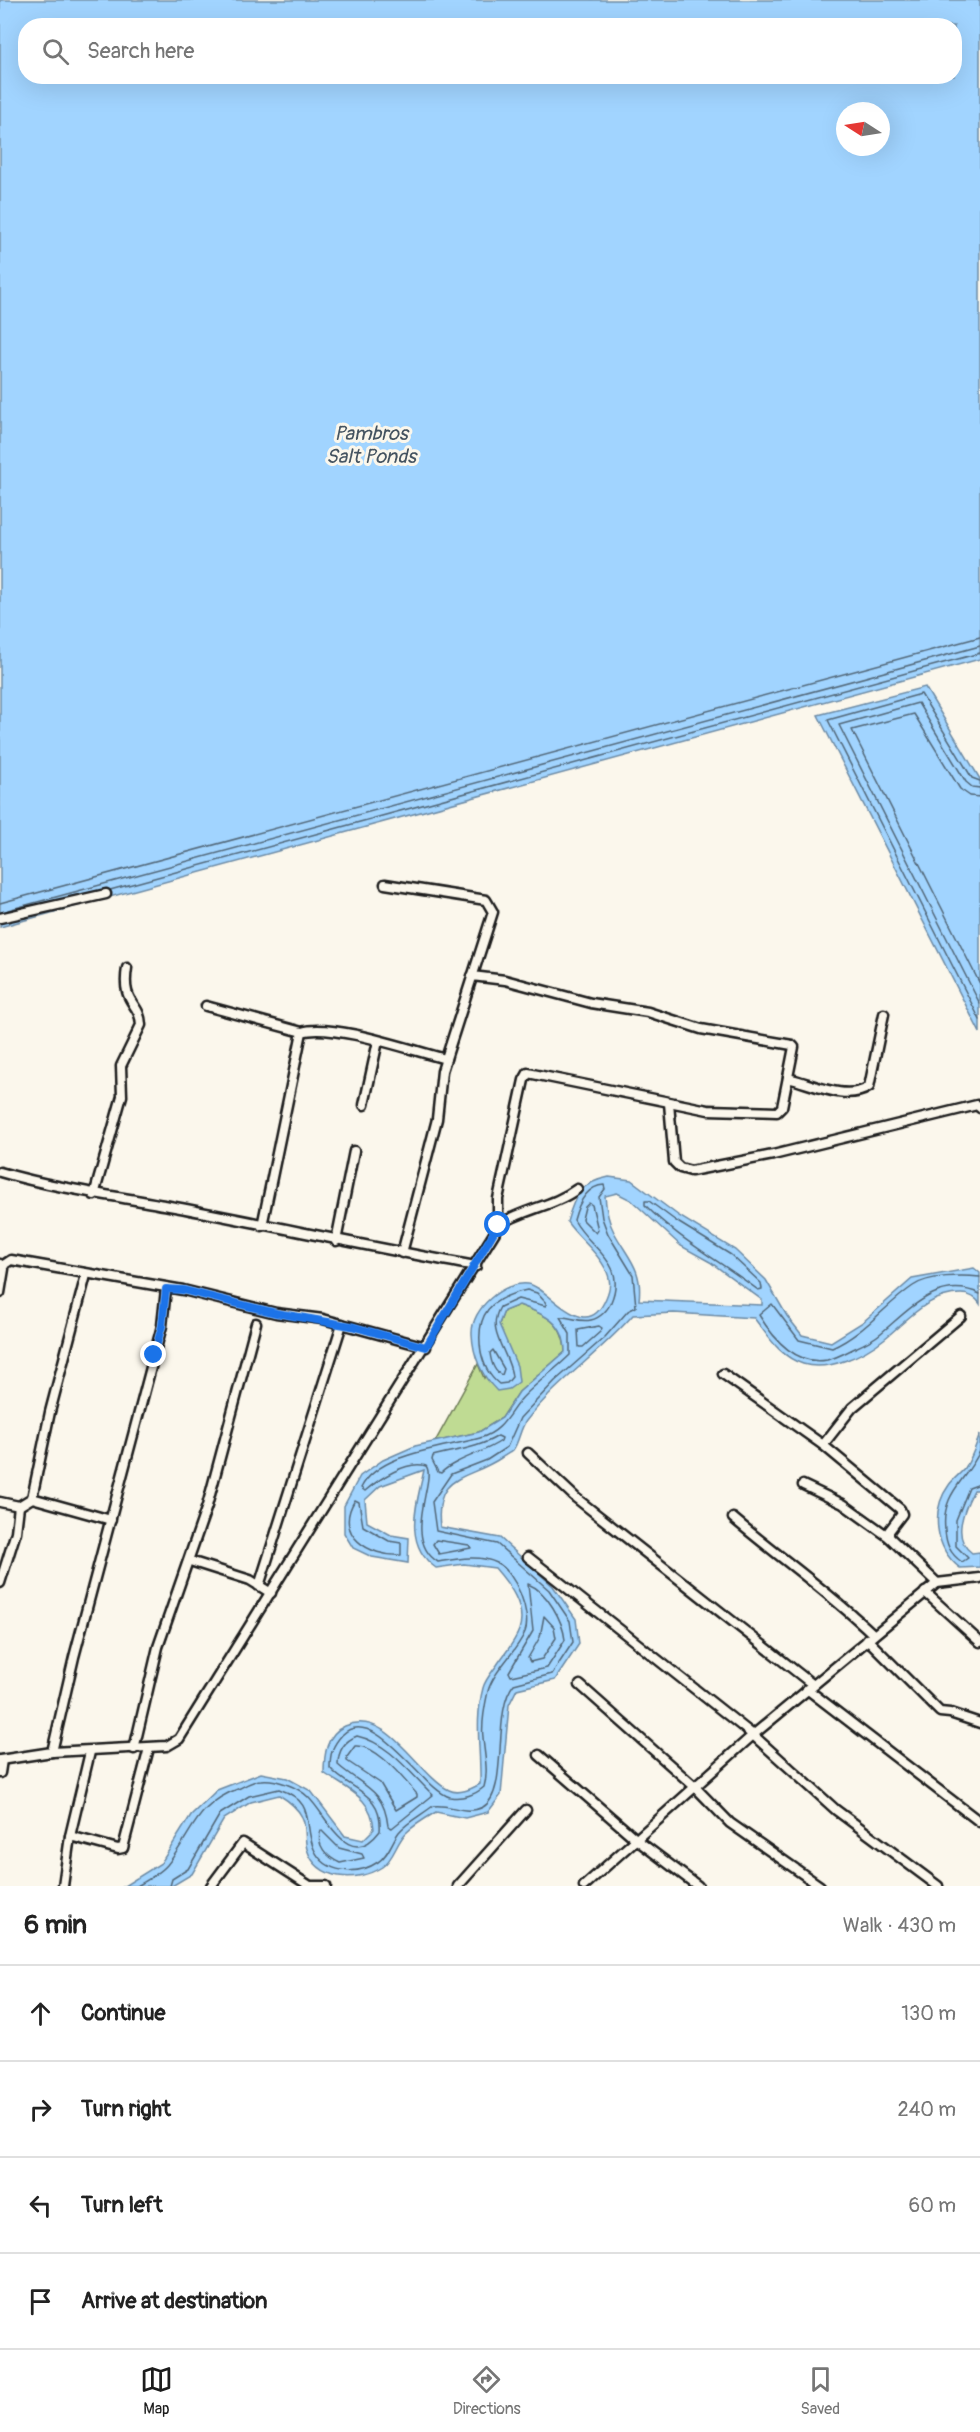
<!DOCTYPE html>
<meta charset="utf-8">
<style>
body{margin:0;font-family:Pangolin,sans-serif;background:#f6f6f6;color:#222}
.compass{position:absolute;left:836px;top:102px;width:54px;height:54px;border-radius:50%;background:#fff;box-shadow:0 6px 24px #0002;rotate:282deg}
.stop{position:absolute;width:18px;height:18px;margin:-14px;border:4px solid #1a73e8;border-radius:50%;background:#fff}
.stop.end{background:#1a73e8;border-color:#fff;box-shadow:0 2px 6px #0008}
.list{margin:0;padding:0;list-style:none}
h2{display:flex;justify-content:space-between;align-items:center;height:78px;margin:0;padding:0 24px;font-size:26px}
h2 small{font-size:20px;font-weight:400;color:#767676}
.list li{display:grid;grid-template-columns:39px 1fr auto;gap:18px;align-items:center;box-sizing:border-box;height:96px;padding:0 24px;border-top:2px solid #e0e0e0}
.list b{display:block;font-size:22px;white-space:nowrap}
.list em{font-size:20px;font-style:normal;color:#767676}
.icon{flex:none;width:33px;height:33px;fill:none;stroke:currentColor;stroke-width:2;stroke-linecap:round;stroke-linejoin:round}
.map{position:relative;flex:none;width:980px;height:1886px;overflow:hidden}
.search{position:absolute;background:#fff;box-shadow:0 6px 24px #0002;left:18px;right:18px;top:18px;height:66px;display:flex;align-items:center;gap:15px;box-sizing:border-box;padding:0 21px;border-radius:24px;color:#767676;font-size:22px}
.sheet{height:462px;background:#fff}
nav{display:flex;justify-content:space-around;align-items:center;box-sizing:border-box;height:84px;border-top:2px solid #e0e0e0;background:#fff;font-size:16px;color:#767676}
nav a{display:grid;justify-items:center;gap:3px}
nav .on{color:#1c1c1c}
.map>svg:first-child{display:block}
.green{fill:#bfdb93;stroke:#6e7c58;stroke-width:1.5}
.water{fill:#a1d4ff;stroke:#6c8aa4;stroke-width:1.5;fill-rule:evenodd}
.lines{fill:none;stroke-linecap:round;stroke-linejoin:round}
.shore{stroke:#516677;stroke-width:1.5}
.minor-casing{stroke:#1c1c1c;stroke-width:13}
.minor{stroke:#fbf7ec;stroke-width:8}
.route{stroke:#1a73e8;stroke-width:8}
.labels{text-anchor:middle;stroke-width:6;stroke-linejoin:round;paint-order:stroke}
.water-label{font-size:20px;font-style:italic;fill:#445360;stroke:#fbf7ec}
</style>
<div class="map">
<svg width="980" height="1886" viewBox="0 0 980 1886">
<rect width="100%" height="100%" fill="#fbf7ec"/>
<filter id="ink" filterUnits="userSpaceOnUse"><feTurbulence type="fractalNoise" baseFrequency=".0167" numOctaves="2"/><feDisplacementMap in="SourceGraphic" scale="12" xChannelSelector="R" yChannelSelector="G"/><feConvolveMatrix kernelMatrix="1 2 1 2 8 2 1 2 1" color-interpolation-filters="sRGB"/></filter>
<g filter="url(#ink)">
<path class="green" d="M 519,1305 C 545,1314 564,1322 565,1352 L 519,1392 L 502,1418 L 479,1432 L 435,1442 L 478,1364 L 484,1378 L 505,1342 L 499,1324 L 504,1311 Z"/>
<g class="water">
<path d="M 0,0 L 980,0 L 980,659 L 0,927 ZM 26,26 L 954,26 L 954,76 L 26,76 ZM 845,111 L 881,111 L 881,147 L 845,147 Z"/>
<polygon points="925,687 980,779 980,1033 818,715"/>
<path d="M 609,1177 L 631,1180 L 679,1216 L 735,1250 L 766,1280 L 787,1316 L 802,1335 L 831,1342 L 863,1322 L 912,1279 L 974,1268 L 980,1273 L 980,1304 C 976,1297 968,1294 961,1294 C 927,1294 908,1320 884,1339 C 864,1355 828,1372 803,1364 C 780,1357 768,1336 754,1318 L 674,1313 L 633,1315 C 600,1353 557,1381 526,1421 C 520,1429 519,1442 513,1450 C 510,1453 505,1455 501,1458 C 466,1481 434,1473 440,1527 L 500,1538 L 553,1586 L 576,1619 L 579,1644 L 555,1680 L 517,1689 L 509,1705 L 501,1795 L 488,1812 L 465,1818 L 436,1812 C 426,1818 414,1825 406,1833 C 396,1843 394,1859 382,1867 C 357,1883 317,1881 307,1849 C 304,1839 307,1826 302,1817 C 297,1807 289,1801 279,1795 L 251,1802 L 224,1819 L 192,1874 L 172,1886 L 124,1886 L 161,1863 L 191,1815 L 217,1790 L 261,1773 L 287,1778 L 311,1791 L 345,1836 L 363,1840 L 374,1829 C 372,1797 348,1790 324,1773 C 324,1755 326,1734 345,1726 C 388,1707 418,1775 449,1790 C 459,1795 471,1789 480,1784 C 481,1750 474,1722 483,1688 C 485,1680 492,1672 497,1665 C 504,1654 515,1642 519,1630 C 527,1607 509,1584 495,1568 L 464,1564 L 436,1568 C 402,1544 417,1504 424,1470 L 380,1486 L 365,1500 L 367,1522 L 391,1535 L 409,1538 L 408,1563 L 372,1557 L 353,1548 L 344,1533 L 344,1506 L 360,1476 L 383,1460 L 415,1446 L 479,1432 L 502,1418 L 519,1392 L 565,1352 C 565,1322 544,1314 519,1305 L 504,1311 L 499,1324 L 517,1366 L 519,1382 L 509,1389 L 497,1391 C 481,1375 473,1357 472,1334 C 471,1309 503,1281 528,1284 C 548,1286 586,1347 606,1298 C 611,1287 611,1279 605,1268 C 596,1250 578,1238 567,1222 C 575,1194 580,1183 609,1177 ZM 617,1193 L 631,1200 L 681,1246 L 710,1262 L 762,1300 L 762,1305 L 639,1300 C 643,1269 628,1258 614,1232 C 608,1221 606,1209 605,1196 Z"/>
<path d="M 980,1434 L 980,1490 L 974,1490 C 964,1509 951,1538 972,1553 L 980,1552 L 980,1567 L 960,1568 C 935,1549 930,1511 949,1485 C 953,1479 960,1474 965,1468 C 972,1458 976,1445 980,1434 Z"/>
</g>
<g class="lines">
<g class="shore">
<polyline points="980,781 972,778 921,694 828,720 980,1020"/>
<polyline points="980,788 972,787 966,782 918,703 839,725 980,1004"/>
<polyline points="980,797 970,796 960,789 914,714 852,730 980,984"/>
<polyline points="110,890 980,653"/>
<polyline points="0,903 980,637"/>
<polyline points="8,910 980,646"/>
<path d="M 649,1201 L 676,1221 L 731,1255 L 761,1283 L 762,1289 L 758,1290 C 720,1261 678,1239 645,1205 L 645,1201 Z"/>
<polygon points="589,1203 592,1205 598,1230 596,1233 582,1219 585,1207"/>
<path d="M 980,1277 C 963,1275 928,1275 913,1286 C 885,1305 864,1334 832,1348 L 799,1340 L 772,1304 L 759,1315 C 773,1338 796,1366 827,1360 C 836,1358 845,1353 853,1349 C 862,1345 873,1340 881,1333 C 910,1309 939,1275 980,1294"/>
<path d="M 527,1290 L 537,1293 L 546,1303 L 546,1306 L 518,1299 L 500,1307 C 485,1333 510,1352 512,1377 L 507,1383 L 499,1384 C 488,1375 484,1365 481,1352 C 475,1314 490,1298 527,1290 Z"/>
<polygon points="599,1326 602,1328 600,1332 583,1347 579,1347 578,1330"/>
<path d="M 493,1350 L 504,1369 L 502,1375 C 494,1372 491,1361 490,1353 Z"/>
<path d="M 498,1436 L 502,1438 L 501,1441 C 484,1453 455,1459 441,1473 L 438,1472 L 432,1460 L 433,1456 C 455,1450 479,1448 498,1436 Z"/>
<path d="M 980,1451 C 966,1481 941,1493 945,1530 C 946,1544 950,1554 962,1562 L 968,1558 L 956,1546 L 956,1520 L 969,1488 L 980,1484"/>
<path d="M 355,1500 L 359,1502 L 363,1526 L 389,1541 L 401,1543 L 401,1555 C 370,1557 333,1535 355,1500 Z"/>
<polygon points="436,1540 469,1545 471,1548 439,1554 433,1544"/>
<path d="M 528,1584 C 547,1591 563,1621 565,1640 L 547,1668 L 511,1676 L 509,1672 L 533,1631 Z"/>
<polygon points="544,1616 554,1627 556,1638 542,1659 530,1662 528,1658 540,1637"/>
<path d="M 357,1736 C 389,1743 411,1774 433,1795 L 392,1828 L 388,1826 C 384,1788 363,1787 338,1765 C 338,1752 344,1741 357,1736 Z"/>
<path d="M 355,1746 C 377,1744 403,1779 417,1794 L 417,1797 L 396,1810 L 380,1783 L 347,1761 L 347,1757 Z"/>
<path d="M 321,1830 L 339,1848 L 362,1854 L 364,1858 L 340,1863 C 327,1857 315,1845 321,1830 Z"/>
<path d="M 137,1886 C 146,1881 160,1873 167,1865 C 194,1832 194,1805 240,1788 C 246,1785 255,1780 261,1780 C 275,1778 298,1787 308,1797 C 328,1816 348,1873 380,1831 C 383,1791 351,1792 330,1768 C 330,1754 332,1746 342,1735 C 374,1702 424,1791 450,1797 C 462,1799 475,1795 484,1787 C 489,1771 484,1754 483,1737 C 481,1723 485,1705 488,1691 C 494,1670 516,1653 525,1632 C 532,1614 515,1571 497,1563 C 480,1554 456,1559 438,1562 C 401,1539 437,1479 426,1466 C 407,1460 379,1479 365,1491 L 361,1488 C 379,1452 446,1448 480,1438 C 506,1430 509,1410 525,1395 C 539,1381 556,1369 570,1355 L 570,1334 L 560,1317 C 571,1316 578,1323 591,1320 C 600,1318 608,1310 611,1302 C 628,1262 590,1250 574,1220 C 578,1205 586,1186 604,1185 L 605,1189 L 599,1197 L 602,1218 L 608,1234 L 633,1275 L 636,1307 L 628,1311 L 605,1337 L 555,1381 L 520,1418 L 507,1447 L 487,1460 L 451,1474 L 432,1502 L 436,1531 L 497,1544 L 549,1590 L 570,1621 L 573,1642 L 552,1674 L 514,1684 C 491,1711 510,1792 483,1807 C 465,1816 450,1803 433,1806 C 423,1814 407,1822 399,1832 C 392,1841 389,1855 378,1862 C 357,1876 325,1874 314,1849 C 303,1825 317,1802 279,1789 L 249,1796 L 220,1814 L 188,1869 L 172,1879 L 170,1886"/>
</g>
<g class="minor-casing">
<g id="minor">
<polyline points="385,884 486,900 493,912 442,1071 437,1119 402,1253"/>
<polyline points="0,918 106,894"/>
<path d="M 206,1006 L 302,1032 C 331,1022 414,1051 446,1059"/>
<path d="M 788,1078 C 813,1084 846,1102 869,1087 L 884,1014"/>
<polyline points="669,1103 674,1162 680,1168 691,1171 773,1155 977,1105 980,1108"/>
<polyline points="364,1105 378,1041"/>
<path d="M 0,1172 C 58,1189 116,1196 175,1207 C 275,1226 375,1248 476,1266"/>
<path d="M 94,1195 L 122,1096 L 121,1066 L 141,1025 C 140,1001 121,1005 127,968"/>
<path d="M 498,1225 C 524,1209 554,1206 577,1189"/>
<polyline points="262,1226 302,1032"/>
<polyline points="336,1241 354,1151"/>
<polyline points="2,1266 11,1260 183,1290 276,1313 323,1319 426,1347"/>
<polyline points="0,1293 4,1269 0,1264"/>
<polyline points="723,1374 823,1445"/>
<polyline points="528,1453 576,1498 812,1684"/>
<polyline points="803,1485 843,1504 889,1537"/>
<polyline points="32,1498 111,1520"/>
<polyline points="0,1502 19,1506 32,1498 50,1412 86,1275"/>
<path d="M 733,1518 C 779,1557 829,1592 873,1634"/>
<polyline points="528,1557 753,1735 836,1810 938,1886"/>
<polyline points="190,1561 250,1580 271,1593"/>
<polyline points="0,1583 16,1532 19,1506"/>
<polyline points="937,1583 889,1537 889,1531 902,1514 900,1509 823,1445 852,1408 961,1316"/>
<polyline points="259,1586 342,1324"/>
<polyline points="925,1592 980,1642"/>
<polyline points="867,1639 940,1712 950,1713 980,1723"/>
<polyline points="580,1685 695,1787 730,1823 820,1886"/>
<polyline points="807,1689 980,1822"/>
<polyline points="134,1749 158,1647 207,1506 256,1323"/>
<polyline points="52,1752 74,1657 162,1326 166,1289"/>
<polyline points="539,1755 637,1840 698,1886"/>
<polyline points="0,1760 52,1752 167,1746 179,1739 495,1232 498,1225 498,1199 524,1080 528,1073 708,1110 777,1112 782,1107 794,1047 792,1045 701,1029 648,1012 591,1003 505,980 472,976"/>
<polyline points="0,1773 2,1760"/>
<polyline points="70,1836 118,1849 123,1848 149,1748"/>
<polyline points="63,1886 70,1836 90,1752"/>
<polyline points="211,1886 243,1843 310,1886 326,1886"/>
<polyline points="458,1886 526,1810"/>
<polyline points="584,1886 753,1735 937,1583 980,1578"/>
</g>
</g>
<use href="#minor" class="minor"/>
</g>
</g>
<g class="lines" filter="url(#ink)">
<polyline class="route" points="154,1355 162,1326 166,1289 183,1290 276,1313 351,1326 426,1347 498,1225"/>
</g>
<g class="labels">
<g class="water-label">
<text x="371" y="440">Pambros<tspan x="371" dy="23">Salt Ponds</tspan></text>
</g>
</g>
</svg>
<svg class="compass" viewBox="-18 -18 36 36"><path d="M0-13l5 13h-10z" fill="#e53935"/><path d="M0 13l5-13h-10z" fill="#767676"/></svg>
<div class="stop" style="left:498px;top:1225px"></div>
<div class="stop end" style="left:154px;top:1355px"></div>
<div class="search"><svg class="icon" aria-label="search" viewBox="0 0 24 24"><circle cx="10" cy="10" r="6"/><path d="M15 15l6 6"/></svg>Search here</div>
</div>
<section class="sheet">
<h2>6 min<small>Walk · 430 m</small></h2>
<ul class="list">
<li><svg class="icon" aria-label="ahead" viewBox="0 0 24 24"><path d="M12 20V5M6 11l6-6 6 6"/></svg><div><b>Continue</b></div><em>130 m</em></li>
<li><svg class="icon" aria-label="right" viewBox="0 0 24 24"><path d="M7 20v-9h11M14 6l5 5-5 5"/></svg><div><b>Turn right</b></div><em>240 m</em></li>
<li><svg class="icon" aria-label="left" viewBox="0 0 24 24"><path d="M17 20v-9H6M10 6l-5 5 5 5"/></svg><div><b>Turn left</b></div><em>60 m</em></li>
<li><svg class="icon" aria-label="arrive" viewBox="0 0 24 24"><path d="M6 21V4h12l-3 4 3 4H6"/></svg><div><b>Arrive at destination</b></div></li>
</ul>
</section>
<nav>
<a class="on"><svg class="icon" aria-label="map" viewBox="0 0 24 24"><path d="M3 6l6-2 6 2 6-2v14l-6 2-6-2-6 2zM9 4v14M15 6v14"/></svg>Map</a>
<a><svg class="icon" aria-label="directions" viewBox="0 0 24 24"><path d="M12 3l9 9-9 9-9-9zM9 14v-3h6M13 9l2 2-2 2"/></svg>Directions</a>
<a><svg class="icon" aria-label="saved" viewBox="0 0 24 24"><path d="M7 4h10v16l-5-4-5 4z"/></svg>Saved</a>
</nav>
